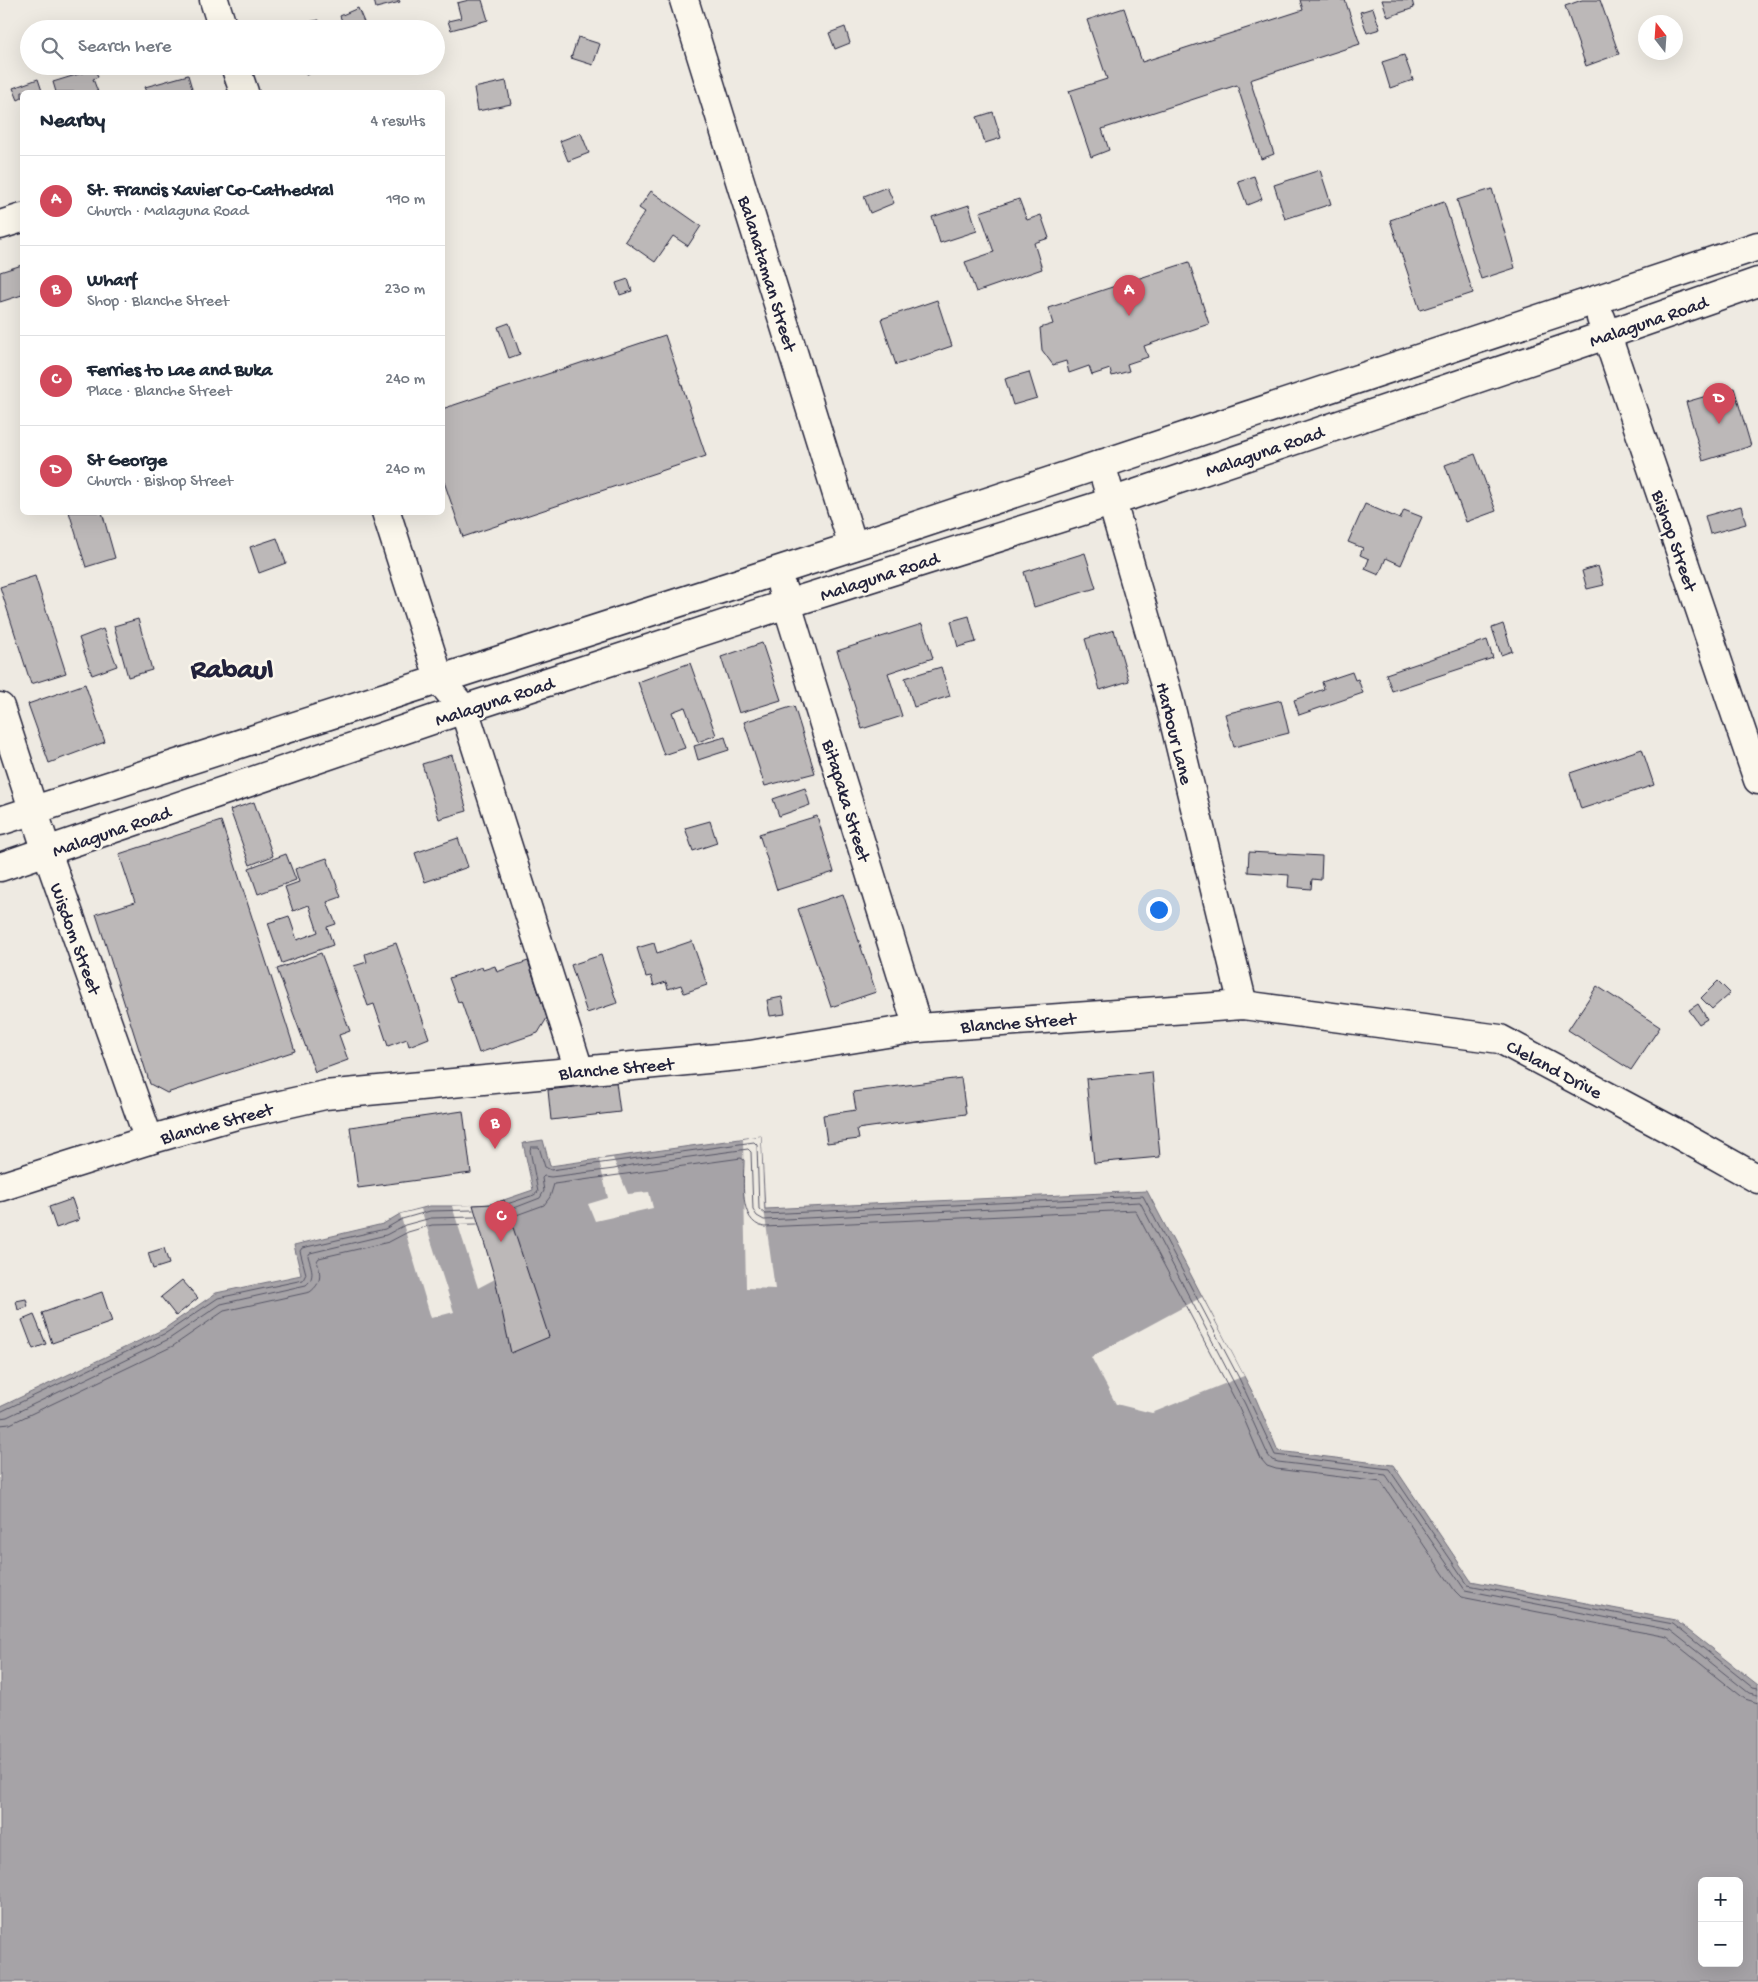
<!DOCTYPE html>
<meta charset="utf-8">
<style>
body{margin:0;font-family:"Gochi Hand",sans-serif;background:#f2f2f3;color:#1f2937}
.controls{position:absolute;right:15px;bottom:15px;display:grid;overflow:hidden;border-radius:8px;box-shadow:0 5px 20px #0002}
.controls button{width:45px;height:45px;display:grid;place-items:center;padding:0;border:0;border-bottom:1px solid #e0e1e3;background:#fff;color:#1f2937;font:25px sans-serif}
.compass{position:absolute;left:1638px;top:15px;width:45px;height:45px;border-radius:50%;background:#fff;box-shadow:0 5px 20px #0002;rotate:343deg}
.you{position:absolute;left:1158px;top:909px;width:18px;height:18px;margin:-12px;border:4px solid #fff;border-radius:50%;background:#1a73e8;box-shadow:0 0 0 8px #1a73e833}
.badge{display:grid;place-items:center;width:32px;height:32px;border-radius:50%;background:#d1495b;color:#fff;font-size:16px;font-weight:700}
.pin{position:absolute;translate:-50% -41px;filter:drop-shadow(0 1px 2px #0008)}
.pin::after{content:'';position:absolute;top:26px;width:18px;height:15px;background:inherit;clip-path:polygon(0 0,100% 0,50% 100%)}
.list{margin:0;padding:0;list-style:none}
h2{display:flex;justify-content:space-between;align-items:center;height:65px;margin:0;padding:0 20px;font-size:21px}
h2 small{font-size:16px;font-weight:400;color:#747a83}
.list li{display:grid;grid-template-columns:32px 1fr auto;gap:15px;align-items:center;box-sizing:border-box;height:90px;padding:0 20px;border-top:1px solid #e0e1e3}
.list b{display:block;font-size:19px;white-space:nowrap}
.list p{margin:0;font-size:16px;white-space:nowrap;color:#747a83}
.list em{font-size:16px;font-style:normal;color:#747a83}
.icon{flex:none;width:28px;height:28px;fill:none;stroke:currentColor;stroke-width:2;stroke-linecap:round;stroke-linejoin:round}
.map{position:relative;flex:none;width:1758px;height:1982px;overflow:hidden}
.search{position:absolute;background:#fff;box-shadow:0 5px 20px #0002;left:20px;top:20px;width:425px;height:55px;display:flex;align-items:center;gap:12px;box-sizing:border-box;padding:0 18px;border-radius:28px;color:#747a83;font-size:19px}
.panel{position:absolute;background:#fff;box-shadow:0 5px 20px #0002;left:20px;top:90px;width:425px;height:425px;border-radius:8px}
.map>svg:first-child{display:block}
.water{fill:#a6a3a7;stroke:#716f7c;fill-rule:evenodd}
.pier{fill:#eeeae2}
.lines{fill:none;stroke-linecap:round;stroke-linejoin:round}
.shore{stroke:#575666;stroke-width:1}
.building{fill:#bcb8b8;stroke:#22223b}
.minor-casing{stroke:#22223b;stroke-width:31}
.minor{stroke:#fbf7ec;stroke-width:28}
.labels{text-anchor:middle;stroke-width:5;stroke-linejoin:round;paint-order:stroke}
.street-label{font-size:19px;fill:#22223b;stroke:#fbf7ec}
.town-label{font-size:29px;font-weight:bold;fill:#22223b;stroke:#fbf7ec}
</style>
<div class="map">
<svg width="1758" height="1982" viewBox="0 0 1758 1982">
<rect width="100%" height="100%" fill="#eeeae2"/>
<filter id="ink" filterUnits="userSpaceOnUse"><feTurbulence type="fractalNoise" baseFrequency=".02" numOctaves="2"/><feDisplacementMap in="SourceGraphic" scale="10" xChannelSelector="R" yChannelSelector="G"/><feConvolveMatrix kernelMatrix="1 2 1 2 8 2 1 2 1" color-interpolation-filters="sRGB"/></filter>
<g filter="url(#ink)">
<path class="water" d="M 761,1136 L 765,1209 L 1147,1191 L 1256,1399 L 1278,1451 L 1393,1465 L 1471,1581 L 1675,1620 L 1758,1685 L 1758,1982 L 0,1982 L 0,1407 L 164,1329 L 216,1293 L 301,1275 L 294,1245 L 383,1224 L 400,1214 L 430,1206 L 462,1206 L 492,1204 L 533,1190 L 523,1143 L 543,1140 L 550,1166 ZM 1702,1881 L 1739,1881 L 1739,1963 L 1702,1963 Z"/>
<g class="pier">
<polygon points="761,1136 764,1209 775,1289 746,1288 743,1139"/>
<polygon points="613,1158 628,1194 649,1192 653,1208 595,1221 588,1204 608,1198 599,1160"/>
<polygon points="473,1205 495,1279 478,1288 452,1206"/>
<polygon points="421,1209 454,1312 431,1318 400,1214"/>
<polygon points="1202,1297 1244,1376 1152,1413 1116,1404 1091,1357"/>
</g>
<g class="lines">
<g class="shore">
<polyline points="507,1204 534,1195 538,1192 530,1150 531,1147 539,1147 545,1167 551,1170 754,1142 757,1145 759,1209 765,1214 1143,1196 1239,1378 1275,1455 1389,1469 1468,1585 1673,1624 1753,1688 1758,1689"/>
<polyline points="509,1210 540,1198 544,1191 542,1178 544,1176 551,1177 614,1169 631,1165 748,1149 751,1152 753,1210 757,1216 764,1220 1140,1202 1245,1404 1268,1455 1272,1460 1278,1462 1386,1475 1465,1590 1670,1630 1749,1693 1758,1695"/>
<path d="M 511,1217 L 544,1205 L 550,1197 L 554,1184 L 741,1158 L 744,1160 C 744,1180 738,1222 764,1227 L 1135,1210 L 1239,1407 L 1261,1459 L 1267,1466 L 1276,1469 L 1381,1482 L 1455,1591 L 1461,1597 L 1667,1637 L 1745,1699 L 1758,1703"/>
<polyline points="0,1412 166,1333 218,1298 303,1280 306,1274 300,1251 302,1248 385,1229 402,1219 430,1211 473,1210"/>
<path d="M 0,1418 L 7,1417 L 169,1339 L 221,1304 L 306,1285 C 316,1277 311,1267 308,1256 L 310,1253 L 386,1235 L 405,1225 L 431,1218 L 475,1217"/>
<path d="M 0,1425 L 10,1424 L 173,1346 L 224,1311 L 310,1292 C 322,1283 321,1274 317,1261 L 319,1258 L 389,1242 L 408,1232 L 432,1225 L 477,1224"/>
</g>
</g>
<g class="building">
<polygon points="374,0 399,0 400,2 376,8"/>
<polygon points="469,0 482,0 488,20 451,30 448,21 461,18 457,3"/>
<polygon points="1300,0 1345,0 1360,44 1250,80 1274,154 1261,159 1237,85 1102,129 1109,150 1091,157 1069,91 1107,79 1087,20 1124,8 1142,62 1303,10"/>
<polygon points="1382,0 1412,0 1414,8 1388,17"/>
<polygon points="1582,0 1600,0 1619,54 1586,66 1565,6"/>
<polygon points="358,8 366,27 336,29 344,26 340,16"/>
<polygon points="1373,8 1380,29 1367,33 1360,12"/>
<polygon points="319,20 321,29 304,29 303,23"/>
<polygon points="845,27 850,43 835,49 829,33"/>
<polygon points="578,37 600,44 593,65 571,58"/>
<polygon points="1404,55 1413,80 1390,88 1382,62"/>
<polygon points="303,66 322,66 323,69 306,75"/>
<polygon points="95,69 98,77 93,79 98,92 56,92 53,82"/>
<polygon points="188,75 193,92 147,92 145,87"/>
<polygon points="38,79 42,91 22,92 22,98 18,100 13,88"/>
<polygon points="506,81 511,104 478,111 474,88"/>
<polygon points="993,112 1001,138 985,143 977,117"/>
<polygon points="581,133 589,153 568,161 560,141"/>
<polygon points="1320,170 1331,204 1285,219 1274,185"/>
<polygon points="1254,176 1262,199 1247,205 1238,181"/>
<polygon points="887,187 894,203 870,213 864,196"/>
<polygon points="1492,189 1515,268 1481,279 1457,200"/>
<polygon points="651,191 701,226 688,246 673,236 655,262 625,241 645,212 639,208"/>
<polygon points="1019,199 1027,220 1041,215 1049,238 1034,243 1042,269 976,292 965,262 994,252 980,212"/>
<polygon points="1444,202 1473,293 1420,310 1390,220"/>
<polygon points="969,205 977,231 940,243 932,217"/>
<polygon points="1189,262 1209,324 1144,346 1148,357 1127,364 1129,371 1112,376 1110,369 1092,375 1089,366 1069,373 1066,361 1053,365 1042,350 1040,328 1053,324 1048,308"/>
<polygon points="22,265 22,295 0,302 0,272"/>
<polygon points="628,279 632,291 620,295 616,283"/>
<polygon points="937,300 952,346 896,365 881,319"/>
<polygon points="509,323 520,354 509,358 498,327"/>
<polygon points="665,335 706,456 463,537 442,476 442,409"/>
<polygon points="1029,372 1037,398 1013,405 1005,379"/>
<polygon points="1734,388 1751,446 1703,461 1686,402"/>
<polygon points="1475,454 1496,511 1466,522 1445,465"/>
<polygon points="1365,504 1400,519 1404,510 1422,517 1401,565 1386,558 1379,575 1365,569 1369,559 1360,555 1363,548 1348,542"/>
<polygon points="1741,506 1746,524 1710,534 1705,516"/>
<polygon points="69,512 102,512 115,558 86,567"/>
<polygon points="277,538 286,563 259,573 250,547"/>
<polygon points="1085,553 1096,588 1034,607 1024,572"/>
<polygon points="1598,566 1604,585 1587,589 1582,571"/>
<polygon points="35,576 66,673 31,684 0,587"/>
<polygon points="969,616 976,642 958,647 951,621"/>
<polygon points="138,619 152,670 128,677 114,626"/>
<polygon points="922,624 933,658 888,673 902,716 862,729 837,651"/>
<polygon points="1503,624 1512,651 1501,655 1492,628"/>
<polygon points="103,629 117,666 92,675 79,638"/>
<polygon points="1114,630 1129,681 1100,690 1085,639"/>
<polygon points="1487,640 1493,658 1392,691 1386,674"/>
<polygon points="762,643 781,700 739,713 721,657"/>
<polygon points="690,663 716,735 698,742 685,707 672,712 685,748 664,755 638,682"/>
<polygon points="941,667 950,696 914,707 905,678"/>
<polygon points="1352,672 1355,680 1358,679 1363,693 1299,715 1294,700 1324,689 1322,682"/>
<polygon points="85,684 105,742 49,763 28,704"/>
<polygon points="1281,700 1289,733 1234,747 1225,714"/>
<polygon points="794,706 815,773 765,786 744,722"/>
<polygon points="725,737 729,750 698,760 694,746"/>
<polygon points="1642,749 1654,785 1581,809 1570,773"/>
<polygon points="452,755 467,811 439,819 422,764"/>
<polygon points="805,788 810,805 779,816 773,799"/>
<polygon points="254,802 273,856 250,865 230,810"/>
<polygon points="817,816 834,872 777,890 759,834"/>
<polygon points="221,821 295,1051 167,1093 150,1084 96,914 135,902 119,854"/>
<polygon points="710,821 717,843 693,851 685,828"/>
<polygon points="458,838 468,867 425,882 415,853"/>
<polygon points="1249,852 1322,856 1321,880 1312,879 1311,889 1288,887 1289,875 1248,872"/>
<polygon points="286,854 296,880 258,894 249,868"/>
<polygon points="327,858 341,897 327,902 336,924 327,927 333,945 282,963 268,923 289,916 297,940 318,932 309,905 293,911 285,887 299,882 295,869"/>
<polygon points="843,894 876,992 831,1007 798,909"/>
<polygon points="692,941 707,985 684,993 681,985 668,989 666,982 654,986 651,976 646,977 637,948 654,943 657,953"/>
<polygon points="396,943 429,1038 409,1046 407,1039 388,1046 374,1004 368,1006 354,966 367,962 365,954"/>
<polygon points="321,953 350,1031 339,1035 348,1060 315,1072 277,969"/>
<polygon points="601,955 617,1003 587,1013 571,965"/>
<polygon points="528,961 547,1018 538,1033 479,1053 461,1001 458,1002 449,978 482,967 483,970 495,966 497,972"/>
<polygon points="1718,981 1730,993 1712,1009 1701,998"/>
<polygon points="1597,986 1660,1027 1631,1070 1568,1030"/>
<polygon points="782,997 785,1014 770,1016 767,1000"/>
<polygon points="1698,1004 1707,1019 1699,1024 1689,1010"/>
<polygon points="1152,1072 1160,1157 1094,1163 1086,1079"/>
<polygon points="961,1078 966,1114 857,1129 859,1139 827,1143 823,1115 856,1110 853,1092"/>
<polygon points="616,1082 620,1112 551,1120 548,1090"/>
<polygon points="463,1111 471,1173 358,1188 350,1127"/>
<polygon points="72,1199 79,1220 56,1228 49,1207"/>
<polygon points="504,1200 549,1337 511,1353 495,1279 473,1205 492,1204"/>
<polygon points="164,1248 169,1264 153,1269 148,1253"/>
<polygon points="182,1280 198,1298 176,1316 161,1297"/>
<polygon points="102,1292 112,1322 52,1343 42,1313"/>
<polygon points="26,1299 28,1307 18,1310 16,1301"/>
<polygon points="34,1315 46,1344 33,1349 22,1320"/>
</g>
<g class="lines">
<g class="minor-casing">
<g id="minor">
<polyline points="214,0 223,29"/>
<polyline points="684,0 853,546"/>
<polyline points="235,66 244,92"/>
<polyline points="0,225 22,218"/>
<polyline points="1601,318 1758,780"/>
<polyline points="1101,464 1167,692 1243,1005"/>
<polyline points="386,512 440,681 464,709 579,1070"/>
<polyline points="782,588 918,1028"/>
<polyline points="0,707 47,852 149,1140"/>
<polyline points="0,821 876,539 1758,246"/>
<polyline points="0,867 464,709 787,604 1111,502 1606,335 1758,282"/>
<polyline points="0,1187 149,1140 236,1115 325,1095 750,1055 918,1028 1243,1005 1500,1039 1665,1127 1758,1179"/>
</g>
</g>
<use href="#minor" class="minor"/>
</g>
</g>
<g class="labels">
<g class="street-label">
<text transform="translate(769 273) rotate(73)" y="7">Balanataman Street</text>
<text transform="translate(1648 320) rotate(-19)" y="7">Malaguna Road</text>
<text transform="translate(1264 450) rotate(-19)" y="7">Malaguna Road</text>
<text transform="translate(1676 540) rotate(71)" y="7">Bishop Street</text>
<text transform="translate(879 575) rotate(-18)" y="7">Malaguna Road</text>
<text transform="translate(494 700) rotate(-18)" y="7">Malaguna Road</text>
<text transform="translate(1176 733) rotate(76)" y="7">Harbour Lane</text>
<text transform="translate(848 800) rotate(73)" y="7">Bitapaka Street</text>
<text transform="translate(111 830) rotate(-19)" y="7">Malaguna Road</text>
<text transform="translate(77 938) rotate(70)" y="7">Wisdom Street</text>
<text transform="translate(1018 1021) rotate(-4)" y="7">Blanche Street</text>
<text transform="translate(616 1067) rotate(-5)" y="7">Blanche Street</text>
<text transform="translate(1555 1068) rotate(28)" y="7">Cleland Drive</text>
<text transform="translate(216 1122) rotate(-15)" y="7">Blanche Street</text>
</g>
<g class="town-label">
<text x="232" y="677">Rabaul</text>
</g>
</g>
</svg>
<div class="controls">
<button>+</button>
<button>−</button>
</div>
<svg class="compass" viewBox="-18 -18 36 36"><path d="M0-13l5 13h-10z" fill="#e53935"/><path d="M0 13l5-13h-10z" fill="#747a83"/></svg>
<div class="you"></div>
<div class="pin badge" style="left:1129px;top:316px">A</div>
<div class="pin badge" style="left:495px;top:1149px">B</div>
<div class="pin badge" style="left:501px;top:1242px">C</div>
<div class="pin badge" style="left:1719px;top:424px">D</div>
<div class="search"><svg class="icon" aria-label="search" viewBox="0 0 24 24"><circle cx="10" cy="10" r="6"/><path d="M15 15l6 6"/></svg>Search here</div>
<section class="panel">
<h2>Nearby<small>4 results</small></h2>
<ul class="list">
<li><span class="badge">A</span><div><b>St. Francis Xavier Co-Cathedral</b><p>Church · Malaguna Road</p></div><em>190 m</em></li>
<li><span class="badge">B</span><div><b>Wharf</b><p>Shop · Blanche Street</p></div><em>230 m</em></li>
<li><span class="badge">C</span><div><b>Ferries to Lae and Buka</b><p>Place · Blanche Street</p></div><em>240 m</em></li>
<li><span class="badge">D</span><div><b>St George</b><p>Church · Bishop Street</p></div><em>240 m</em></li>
</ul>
</section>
</div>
